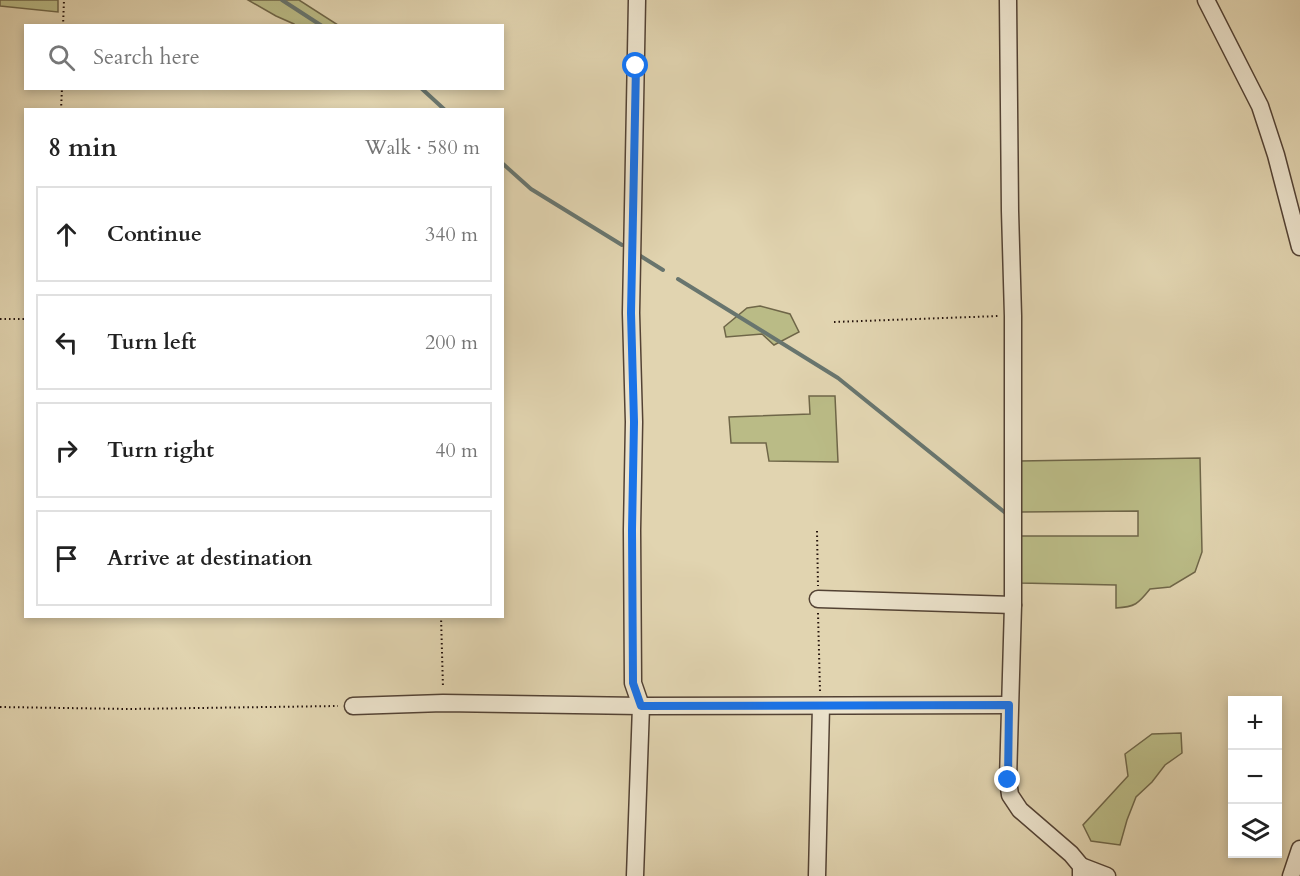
<!DOCTYPE html>
<meta charset="utf-8">
<style>
body{margin:0;font-family:Cardo,serif;background:#f2f2f2;color:#222}
.controls{position:absolute;right:18px;bottom:18px;display:grid;overflow:hidden;border-radius:0px;box-shadow:0 3px 9px #0003}
.controls button{width:54px;height:54px;display:grid;place-items:center;padding:0;border:0;border-bottom:2px solid #e0e0e0;background:#fff;color:#222;font:30px sans-serif}
.stop{position:absolute;width:18px;height:18px;margin:-14px;border:4px solid #1a73e8;border-radius:50%;background:#fff}
.stop.end{background:#1a73e8;border-color:#fff;box-shadow:0 2px 6px #0008}
.list{margin:0;padding:0;list-style:none}
h2{display:flex;justify-content:space-between;align-items:center;height:78px;margin:0;padding:0 24px;font-size:26px}
h2 small{font-size:20px;font-weight:400;color:#767676}
.list li{display:grid;grid-template-columns:39px 1fr auto;gap:18px;align-items:center;box-sizing:border-box;height:96px;margin:0 12px 12px;padding:0 12px;border:2px solid #e0e0e0;border-radius:0px}
.list b{display:block;font-size:22px;white-space:nowrap}
.list em{font-size:20px;font-style:normal;color:#767676}
.icon{flex:none;width:33px;height:33px;fill:none;stroke:currentColor;stroke-width:2;stroke-linecap:round;stroke-linejoin:round}
.map{position:relative;flex:none;width:1300px;height:876px;overflow:hidden}
.search{position:absolute;background:#fff;box-shadow:0 3px 9px #0003;left:24px;top:24px;width:480px;height:66px;display:flex;align-items:center;gap:15px;box-sizing:border-box;padding:0 21px;border-radius:0px;color:#767676;font-size:22px}
.panel{position:absolute;background:#fff;box-shadow:0 3px 9px #0003;left:24px;top:108px;width:480px;height:510px;border-radius:0px}
.map>svg:first-child{display:block}
.green{fill:#babb86;stroke:#6f6648;stroke-width:1.5}
.lines{fill:none;stroke-linecap:round;stroke-linejoin:round}
.stream{stroke:#68756e;stroke-width:4}
.minor-casing{stroke:#534234;stroke-width:19}
.path{stroke:#24120b;stroke-width:2;stroke-dasharray:1.5 3;stroke-linecap:butt}
.minor{stroke:#ece3cc;stroke-width:16}
.route{stroke:#1a73e8;stroke-width:8}
</style>
<div class="map">
<svg width="1300" height="876" viewBox="0 0 1300 876">
<rect width="100%" height="100%" fill="#e1d4b0"/>
<filter id="stains"><feTurbulence type="fractalNoise" baseFrequency=".00333" numOctaves="4"/><feColorMatrix values="0 0 0 0 .2 0 0 0 0 .09 0 0 0 0 .02 0 0 0 .5 -.17"/></filter>
<radialGradient id="worn" r=".72"><stop offset=".6" stop-color="#630" stop-opacity="0"/><stop offset="1" stop-color="#630" stop-opacity=".3"/></radialGradient>
<g class="green">
<polygon points="0,0 58,0 58,12 0,6"/>
<polygon points="248,0 299,0 338,25 295,25 294,24 276,16"/>
<polygon points="760,306 790,314 799,332 774,345 762,334 726,337 724,327 747,308"/>
<polygon points="809,396 835,396 838,462 769,461 766,443 731,443 729,417 810,414"/>
<path d="M 1200,458 L 1202,552 L 1195,572 L 1170,587 L 1150,589 C 1138,604 1135,607 1116,608 L 1116,585 L 1020,583 L 1020,536 L 1138,536 L 1138,511 L 1021,512 L 1020,461 Z"/>
<polygon points="1181,733 1182,753 1165,765 1152,782 1136,797 1127,820 1120,845 1091,841 1083,825 1128,776 1125,754 1152,734"/>
</g>
<g class="lines">
<g class="stream">
<polyline points="282,0 322,26"/>
<polyline points="421,88 445,110"/>
<polyline points="502,163 531,189 622,245"/>
<polyline points="639,255 663,270"/>
<polyline points="678,279 838,378 1008,515"/>
</g>
<g class="minor-casing">
<g id="minor">
<polyline points="1008,0 1010,211 1013,316 1013,605 1008,780 1010,795 1020,810 1071,854 1081,866 1081,876"/>
<polyline points="1206,0 1260,106 1276,155 1300,247"/>
<polyline points="818,599 1013,605"/>
<polyline points="353,706 443,703 641,706 1009,705"/>
<polyline points="1081,866 1107,876"/>
<polyline points="635,876 641,706 633,683 632,530 634,422 631,313 637,0"/>
<polyline points="817,876 821,706"/>
<polyline points="1291,876 1300,849"/>
</g>
</g>
<g class="path">
<polyline points="63,26 64,0"/>
<polyline points="61,110 62,88"/>
<polyline points="0,319 26,319"/>
<polyline points="834,322 999,316"/>
<polyline points="817,531 818,586"/>
<polyline points="818,613 820,691"/>
<polyline points="441,616 443,688"/>
<polyline points="0,707 129,709 338,706"/>
</g>
<use href="#minor" class="minor"/>
</g>
<g class="lines">
<polyline class="route" points="636,66 631,313 634,422 632,530 633,683 641,706 1009,705 1008,780"/>
</g>
<rect width="100%" height="100%" filter="url(#stains)"/>
<rect width="100%" height="100%" fill="url(#worn)"/>
</svg>
<div class="controls">
<button>+</button>
<button>−</button>
<button><svg class="icon" aria-label="layers" viewBox="0 0 24 24"><path d="M12 4l9 5-9 5-9-5zM3 14l9 5 9-5"/></svg></button>
</div>
<div class="stop" style="left:636px;top:66px"></div>
<div class="stop end" style="left:1008px;top:780px"></div>
<div class="search"><svg class="icon" aria-label="search" viewBox="0 0 24 24"><circle cx="10" cy="10" r="6"/><path d="M15 15l6 6"/></svg>Search here</div>
<section class="panel">
<h2>8 min<small>Walk · 580 m</small></h2>
<ul class="list">
<li><svg class="icon" aria-label="ahead" viewBox="0 0 24 24"><path d="M12 20V5M6 11l6-6 6 6"/></svg><div><b>Continue</b></div><em>340 m</em></li>
<li><svg class="icon" aria-label="left" viewBox="0 0 24 24"><path d="M17 20v-9H6M10 6l-5 5 5 5"/></svg><div><b>Turn left</b></div><em>200 m</em></li>
<li><svg class="icon" aria-label="right" viewBox="0 0 24 24"><path d="M7 20v-9h11M14 6l5 5-5 5"/></svg><div><b>Turn right</b></div><em>40 m</em></li>
<li><svg class="icon" aria-label="arrive" viewBox="0 0 24 24"><path d="M6 21V4h12l-3 4 3 4H6"/></svg><div><b>Arrive at destination</b></div></li>
</ul>
</section>
</div>
